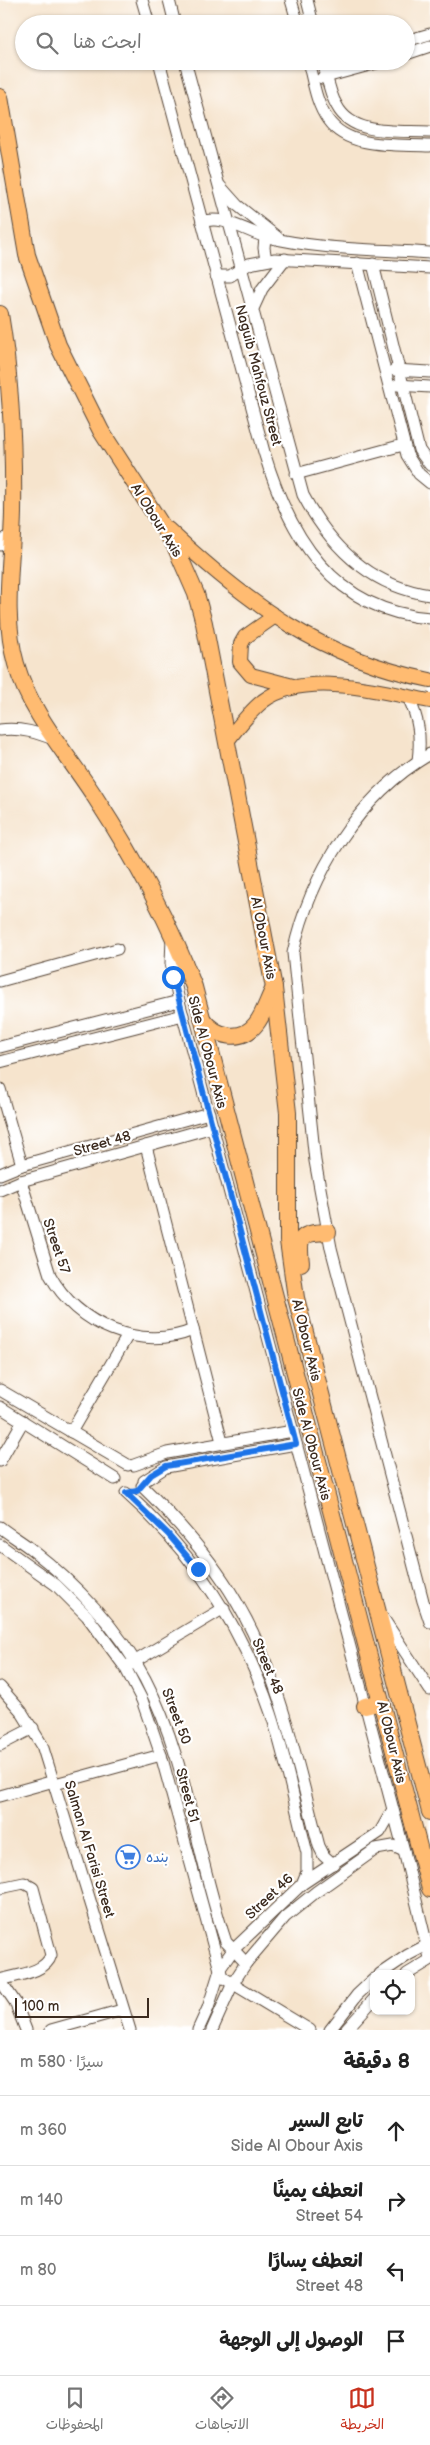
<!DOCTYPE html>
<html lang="ar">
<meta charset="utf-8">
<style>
body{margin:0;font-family:"Balsamiq Sans","Playpen Sans Arabic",sans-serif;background:#f6f6f6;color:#222;direction:rtl}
.controls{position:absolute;right:15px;bottom:15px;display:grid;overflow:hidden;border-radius:10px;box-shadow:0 1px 4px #0004}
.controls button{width:45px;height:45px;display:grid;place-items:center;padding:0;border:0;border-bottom:1px solid #e0e0e0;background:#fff;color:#222;font:25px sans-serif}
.scale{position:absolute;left:15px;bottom:12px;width:134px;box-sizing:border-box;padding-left:5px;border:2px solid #3b2a1e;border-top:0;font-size:14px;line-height:18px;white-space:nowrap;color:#3b2a1e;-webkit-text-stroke:4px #fff;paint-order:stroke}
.stop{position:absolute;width:15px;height:15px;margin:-11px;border:4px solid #1a73e8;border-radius:50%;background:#fff}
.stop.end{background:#1a73e8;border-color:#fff;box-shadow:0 1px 5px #0008}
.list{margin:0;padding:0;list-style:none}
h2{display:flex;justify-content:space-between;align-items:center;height:65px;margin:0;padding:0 20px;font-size:21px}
h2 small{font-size:16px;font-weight:400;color:#767676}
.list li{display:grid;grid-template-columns:32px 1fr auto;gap:15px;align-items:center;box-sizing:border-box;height:70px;padding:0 20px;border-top:1px solid #e0e0e0}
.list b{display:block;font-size:19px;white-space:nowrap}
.list p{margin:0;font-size:16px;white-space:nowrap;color:#767676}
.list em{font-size:16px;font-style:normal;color:#767676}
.icon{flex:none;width:28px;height:28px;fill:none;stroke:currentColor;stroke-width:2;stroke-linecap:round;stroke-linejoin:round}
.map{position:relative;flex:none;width:430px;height:2030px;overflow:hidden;direction:ltr}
.search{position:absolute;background:#fff;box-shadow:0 1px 4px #0004;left:15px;right:15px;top:15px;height:55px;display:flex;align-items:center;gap:12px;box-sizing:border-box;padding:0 18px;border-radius:28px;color:#767676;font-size:19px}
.sheet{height:345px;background:#fff}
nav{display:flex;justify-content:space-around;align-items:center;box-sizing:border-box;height:70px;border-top:1px solid #e0e0e0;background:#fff;font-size:14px;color:#767676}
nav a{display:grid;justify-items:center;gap:2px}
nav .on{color:#c8321e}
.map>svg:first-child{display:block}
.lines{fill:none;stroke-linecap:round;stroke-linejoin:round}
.minor-casing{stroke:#574638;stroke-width:13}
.major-casing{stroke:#574638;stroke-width:16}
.highway-casing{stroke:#574638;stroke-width:18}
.minor{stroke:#fff;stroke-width:11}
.major{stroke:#ffbb71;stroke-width:14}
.highway{stroke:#ffbb71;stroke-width:16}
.route{stroke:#1a73e8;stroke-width:6}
.labels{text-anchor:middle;stroke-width:4.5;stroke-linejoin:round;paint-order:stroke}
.street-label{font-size:14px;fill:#3b2a1e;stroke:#fff}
.shop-label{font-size:14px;fill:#366cbe;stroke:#fff;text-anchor:start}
</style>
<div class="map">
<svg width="430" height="2030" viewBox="0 0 430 2030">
<rect width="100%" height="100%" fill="#fff"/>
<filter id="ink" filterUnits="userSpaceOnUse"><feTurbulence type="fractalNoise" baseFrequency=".02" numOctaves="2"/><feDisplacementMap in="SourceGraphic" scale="10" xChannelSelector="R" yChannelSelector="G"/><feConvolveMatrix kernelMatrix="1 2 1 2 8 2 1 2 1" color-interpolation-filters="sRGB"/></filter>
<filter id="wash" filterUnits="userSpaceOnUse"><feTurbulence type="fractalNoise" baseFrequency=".0096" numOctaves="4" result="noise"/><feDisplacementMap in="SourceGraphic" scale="20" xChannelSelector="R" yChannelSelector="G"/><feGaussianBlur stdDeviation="1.12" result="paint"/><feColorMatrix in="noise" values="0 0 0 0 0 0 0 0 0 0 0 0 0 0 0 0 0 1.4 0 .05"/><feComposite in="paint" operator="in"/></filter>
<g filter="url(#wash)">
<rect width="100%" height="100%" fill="#f6e4cd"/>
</g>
<g filter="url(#ink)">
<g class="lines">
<g class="minor-casing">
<g id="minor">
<polyline points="142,0 149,24"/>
<polyline points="169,0 175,24"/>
<polyline points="291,0 298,24"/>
<polyline points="307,0 313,24"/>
<polyline points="406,41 430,34"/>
<polyline points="406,54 430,46"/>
<path d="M 159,61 L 264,452 C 289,536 333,611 430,618"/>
<path d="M 185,61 L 303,495 C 330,546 370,586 430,595"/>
<path d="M 308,61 C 313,80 316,104 328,120 C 349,150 398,144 430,146"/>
<path d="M 323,61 C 327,76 329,93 337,106 C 353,137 400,130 430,132"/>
<polyline points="322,78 384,61"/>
<polyline points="220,186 237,205 277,237"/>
<path d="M 202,222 C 223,214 246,232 267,237 C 320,250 376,249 430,253"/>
<polyline points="265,237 264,248 266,260"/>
<polyline points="357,263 407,455 419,474 430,483"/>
<polyline points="373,264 419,450 430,465"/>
<polyline points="216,276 230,276 249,264 275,259 430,268"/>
<polyline points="252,311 262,289 285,259"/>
<polyline points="394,370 430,372"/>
<polyline points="397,385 430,387"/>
<polyline points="296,474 403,445"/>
<polyline points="0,545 12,532"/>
<path d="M 408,697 C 419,719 421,737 418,761"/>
<path d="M 0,730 C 20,727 38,733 56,740"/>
<path d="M 430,754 C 359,795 310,874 293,953 L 315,1161 L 331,1248 L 423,1601 L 430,1622"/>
<polyline points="172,938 171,963 179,1001 404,1851 430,1958"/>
<polyline points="0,981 117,949"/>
<polyline points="0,1047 179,1001"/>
<polyline points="0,1062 183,1015"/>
<polyline points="0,1089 22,1165"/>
<polyline points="146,1146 222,1442"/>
<polyline points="0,1174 22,1165 209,1113"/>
<path d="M 21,1181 L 50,1275 C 77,1325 141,1352 193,1330"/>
<polyline points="0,1190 21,1181 213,1127"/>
<polyline points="0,1390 128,1465"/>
<polyline points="0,1407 115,1479"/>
<polyline points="71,1432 128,1335"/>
<polyline points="0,1461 23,1421"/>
<polyline points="134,1465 167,1453 293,1431"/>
<polyline points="144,1481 166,1467 296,1444"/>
<path d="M 142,1486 C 177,1520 211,1558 236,1601 C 280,1675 297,1763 319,1846 L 324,1856 L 333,1864"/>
<path d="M 126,1493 C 194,1553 242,1627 271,1713 C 286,1758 295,1806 307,1853 L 307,1872 L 302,1884"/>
<path d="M 0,1527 C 10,1535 21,1541 31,1549 C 75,1583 119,1629 145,1679 C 188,1761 196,1855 226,1942 L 246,1963"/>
<polyline points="0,1545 56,1585 87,1616 125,1667 142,1700 161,1755 222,1977 310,2030"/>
<polyline points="383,1618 430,1690"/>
<polyline points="129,1665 224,1608"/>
<polyline points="0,1687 21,1711 42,1745 130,2030"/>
<polyline points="0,1745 33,1728"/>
<polyline points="55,1784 161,1755"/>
<polyline points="0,1796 54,1781"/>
<path d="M 0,1888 L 24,1883 L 33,1888 L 51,1955 C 46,1973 16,1975 0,1980"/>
<polyline points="380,1974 408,1955 427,1945"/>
<polyline points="407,1974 430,1960"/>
<polyline points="0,1980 15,2002 26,2030"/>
<polyline points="51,2030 122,2010"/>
<polyline points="198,2030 208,2008 221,1967 233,1950 302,1884 380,1832 392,1811"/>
<polyline points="212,2030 233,1983 246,1963 285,1917 316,1892 376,1849 393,1846 404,1851"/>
<polyline points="330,2030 357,1995 374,1979"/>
<polyline points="346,2030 374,1999"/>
</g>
</g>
<g class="major-casing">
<g id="major">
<path d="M 168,529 C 248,604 321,658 430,680"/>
<polyline points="275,616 245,637 241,644 240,662 251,675 293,686"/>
<path d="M 227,741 C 238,727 249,712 263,701 C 306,669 381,692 430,701"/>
</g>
</g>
<g class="highway-casing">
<g id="highway">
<polyline points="0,97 27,255 58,345 101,431 175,546 196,594 204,623 274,988 288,1113 288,1241 296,1298 430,1812"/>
<path d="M 0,314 C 11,379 14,447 13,513 C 12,562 2,616 16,664 C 30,713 68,755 95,797 C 134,857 169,920 194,987 L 430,1889"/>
<path d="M 203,1020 C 216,1037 241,1043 256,1024 C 264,1014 268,999 274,988"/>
<path d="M 301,1263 C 298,1236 300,1233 328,1232"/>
<polyline points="365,1706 381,1702"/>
</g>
</g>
<use href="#minor" class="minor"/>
<use href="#major" class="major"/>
<use href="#highway" class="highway"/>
</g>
</g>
<g class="lines" filter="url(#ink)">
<polyline class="route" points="173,977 296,1444 166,1466 151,1475 137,1491 126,1493 168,1534 198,1569"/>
</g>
<defs>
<g id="supermarket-ring" transform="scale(1.25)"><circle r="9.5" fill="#fff" stroke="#3f7fe0" stroke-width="1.5"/><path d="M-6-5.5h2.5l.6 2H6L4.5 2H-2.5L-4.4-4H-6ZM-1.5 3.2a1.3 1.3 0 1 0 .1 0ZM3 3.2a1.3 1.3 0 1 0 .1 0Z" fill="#3f7fe0"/></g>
</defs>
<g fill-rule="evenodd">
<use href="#supermarket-ring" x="128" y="1857"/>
</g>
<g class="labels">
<g class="street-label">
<text transform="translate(259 375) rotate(75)" y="5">Naguib Mahfouz Street</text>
<text transform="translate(157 520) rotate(58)" y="5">Al Obour Axis</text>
<text transform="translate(264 938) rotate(79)" y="5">Al Obour Axis</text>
<text transform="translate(208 1052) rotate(75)" y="5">Side Al Obour Axis</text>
<text transform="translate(102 1143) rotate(-16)" y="5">Street 48</text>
<text transform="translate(57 1246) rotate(71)" y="5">Street 57</text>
<text transform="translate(307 1340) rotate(76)" y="5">Al Obour Axis</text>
<text transform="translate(312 1444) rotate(75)" y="5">Side Al Obour Axis</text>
<text transform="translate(268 1666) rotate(67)" y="5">Street 48</text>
<text transform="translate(177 1716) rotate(69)" y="5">Street 50</text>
<text transform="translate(392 1742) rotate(76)" y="5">Al Obour Axis</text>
<text transform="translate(188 1795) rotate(75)" y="5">Street 51</text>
<text transform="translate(90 1849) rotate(73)" y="5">Salman Al Farisi Street</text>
<text transform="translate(269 1896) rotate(-43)" y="5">Street 46</text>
</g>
<g class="shop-label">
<text x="146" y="1862">بنده</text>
</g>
</g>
</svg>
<div class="controls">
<button><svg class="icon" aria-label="locate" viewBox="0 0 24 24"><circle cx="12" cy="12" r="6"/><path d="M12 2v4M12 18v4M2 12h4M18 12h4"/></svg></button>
</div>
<div class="scale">100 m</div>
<div class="stop" style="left:173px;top:977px"></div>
<div class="stop end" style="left:198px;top:1569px"></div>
<div class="search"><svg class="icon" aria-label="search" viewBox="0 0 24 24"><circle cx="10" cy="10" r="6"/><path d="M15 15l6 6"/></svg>ابحث هنا</div>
</div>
<section class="sheet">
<h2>8 دقيقة<small>سيرًا · 580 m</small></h2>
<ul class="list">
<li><svg class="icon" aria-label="ahead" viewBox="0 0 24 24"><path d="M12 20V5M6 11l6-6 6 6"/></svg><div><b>تابع السير</b><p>Side Al Obour Axis</p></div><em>360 m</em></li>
<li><svg class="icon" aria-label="right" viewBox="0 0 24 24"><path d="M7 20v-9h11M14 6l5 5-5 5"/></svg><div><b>انعطف يمينًا</b><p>Street 54</p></div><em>140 m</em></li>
<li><svg class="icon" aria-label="left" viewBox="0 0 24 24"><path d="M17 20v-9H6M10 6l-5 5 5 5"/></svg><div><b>انعطف يسارًا</b><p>Street 48</p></div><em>80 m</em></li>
<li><svg class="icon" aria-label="arrive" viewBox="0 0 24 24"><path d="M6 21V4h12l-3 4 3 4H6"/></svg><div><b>الوصول إلى الوجهة</b></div></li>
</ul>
</section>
<nav>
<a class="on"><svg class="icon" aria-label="map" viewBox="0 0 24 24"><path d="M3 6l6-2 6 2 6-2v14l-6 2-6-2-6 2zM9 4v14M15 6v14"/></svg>الخريطة</a>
<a><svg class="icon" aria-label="directions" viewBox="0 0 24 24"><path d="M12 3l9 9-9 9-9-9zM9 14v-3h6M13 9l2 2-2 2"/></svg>الاتجاهات</a>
<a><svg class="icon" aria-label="saved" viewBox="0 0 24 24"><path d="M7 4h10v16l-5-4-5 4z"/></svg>المحفوظات</a>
</nav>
